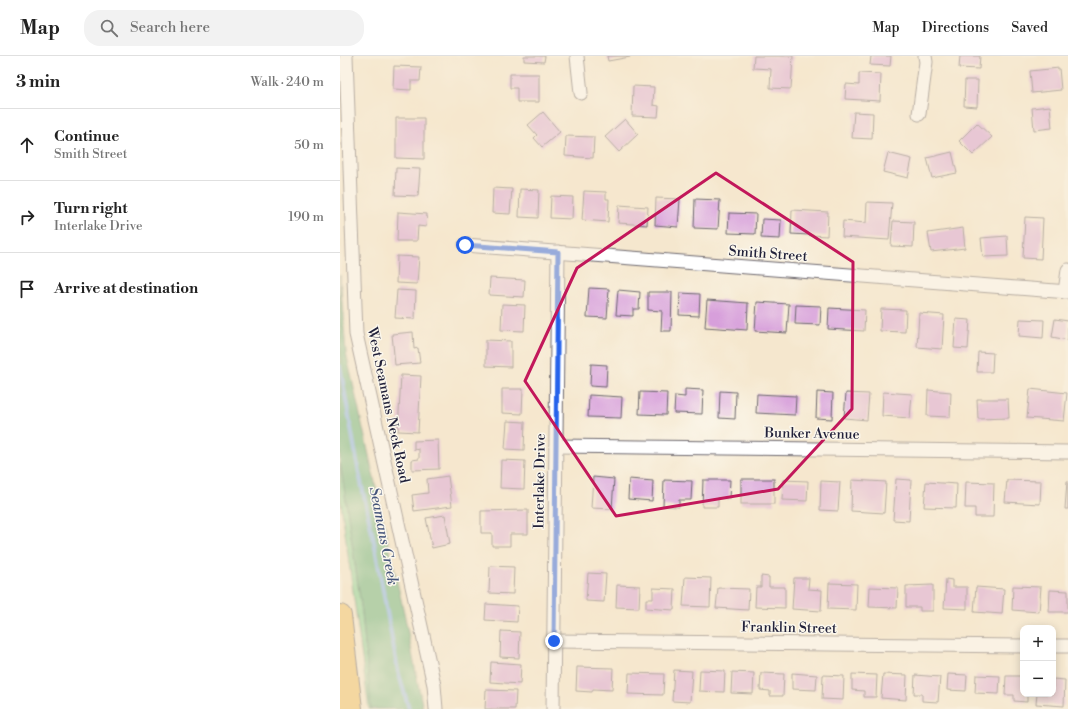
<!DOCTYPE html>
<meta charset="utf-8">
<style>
body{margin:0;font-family:"Libre Bodoni",serif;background:#f2f2f2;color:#222}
.controls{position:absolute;right:12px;bottom:12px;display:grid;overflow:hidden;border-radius:8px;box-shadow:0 2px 10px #0003}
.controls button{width:36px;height:36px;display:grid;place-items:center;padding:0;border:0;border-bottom:1px solid #e0e0e0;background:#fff;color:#222;font:20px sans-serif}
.stop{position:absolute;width:12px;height:12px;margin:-9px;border:3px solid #2563eb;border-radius:50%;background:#fff}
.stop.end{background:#2563eb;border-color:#fff;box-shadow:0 1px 4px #0008}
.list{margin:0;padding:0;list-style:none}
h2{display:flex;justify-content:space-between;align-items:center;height:52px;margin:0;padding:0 16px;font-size:17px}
h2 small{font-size:13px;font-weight:400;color:#767676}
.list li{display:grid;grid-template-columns:26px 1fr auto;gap:12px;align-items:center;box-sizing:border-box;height:72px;padding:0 16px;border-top:1px solid #e0e0e0}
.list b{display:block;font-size:15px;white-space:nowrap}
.list p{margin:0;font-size:13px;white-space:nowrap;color:#767676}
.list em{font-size:13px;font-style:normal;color:#767676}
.icon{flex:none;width:22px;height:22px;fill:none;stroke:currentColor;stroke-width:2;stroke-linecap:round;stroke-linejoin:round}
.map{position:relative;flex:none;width:728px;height:653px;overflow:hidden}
header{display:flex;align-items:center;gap:24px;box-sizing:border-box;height:56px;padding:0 20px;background:#fff;border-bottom:1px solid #e0e0e0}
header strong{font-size:19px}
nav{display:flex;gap:22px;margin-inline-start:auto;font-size:14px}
.search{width:280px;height:36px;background:#f2f2f2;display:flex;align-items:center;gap:10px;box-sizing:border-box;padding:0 14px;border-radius:16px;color:#767676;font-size:15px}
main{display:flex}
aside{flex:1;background:#fff}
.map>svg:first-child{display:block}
.green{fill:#80d293;stroke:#517a67}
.forest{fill:#68b47d;stroke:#456b5c}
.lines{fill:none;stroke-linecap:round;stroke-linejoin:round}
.stream{stroke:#86b5f1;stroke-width:4}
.building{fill:#d79fdb}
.minor-casing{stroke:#6c676e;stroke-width:15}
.motorway-casing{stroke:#6c676e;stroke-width:24}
.minor{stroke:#fff;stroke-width:13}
.motorway{stroke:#f1c369;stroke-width:22}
.route{stroke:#2563eb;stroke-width:5}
.marked{fill:none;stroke:#c2185b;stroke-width:3;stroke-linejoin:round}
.labels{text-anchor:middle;stroke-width:3;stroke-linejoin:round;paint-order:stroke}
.street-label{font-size:14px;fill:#22223b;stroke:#fbf7ec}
.water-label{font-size:15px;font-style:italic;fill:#45557b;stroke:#fbf7ec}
</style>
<header>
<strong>Map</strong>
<div class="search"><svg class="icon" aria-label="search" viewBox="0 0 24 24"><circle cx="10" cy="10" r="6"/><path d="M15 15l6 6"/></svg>Search here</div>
<nav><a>Map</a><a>Directions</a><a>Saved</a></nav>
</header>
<main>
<aside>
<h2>3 min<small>Walk · 240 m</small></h2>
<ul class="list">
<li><svg class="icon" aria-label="ahead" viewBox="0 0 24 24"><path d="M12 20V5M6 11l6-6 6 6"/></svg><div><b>Continue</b><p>Smith Street</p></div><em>50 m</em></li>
<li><svg class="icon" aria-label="right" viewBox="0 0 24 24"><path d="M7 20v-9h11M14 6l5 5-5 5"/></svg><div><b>Turn right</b><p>Interlake Drive</p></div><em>190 m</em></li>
<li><svg class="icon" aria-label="arrive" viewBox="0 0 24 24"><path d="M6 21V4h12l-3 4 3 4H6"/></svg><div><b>Arrive at destination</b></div></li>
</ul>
</aside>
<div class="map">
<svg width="728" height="653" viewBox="0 0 728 653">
<rect width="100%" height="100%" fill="#fbf7ec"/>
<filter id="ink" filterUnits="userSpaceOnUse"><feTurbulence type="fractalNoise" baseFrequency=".025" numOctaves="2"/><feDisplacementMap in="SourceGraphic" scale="8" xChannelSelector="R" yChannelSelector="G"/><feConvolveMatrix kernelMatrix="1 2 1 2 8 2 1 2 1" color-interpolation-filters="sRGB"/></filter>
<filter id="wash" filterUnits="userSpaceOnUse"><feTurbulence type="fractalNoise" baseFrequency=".012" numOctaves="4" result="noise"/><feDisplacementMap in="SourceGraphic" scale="16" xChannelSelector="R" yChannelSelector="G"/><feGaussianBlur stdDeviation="0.9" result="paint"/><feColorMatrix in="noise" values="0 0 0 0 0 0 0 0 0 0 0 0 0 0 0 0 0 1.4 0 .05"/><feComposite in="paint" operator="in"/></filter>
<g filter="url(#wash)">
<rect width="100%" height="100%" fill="#f5e7ce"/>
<polygon class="green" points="0,404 22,556 31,653 29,653 0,440"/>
<polygon class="forest" points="0,219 6,296 65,561 83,653 31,653 22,556 0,404"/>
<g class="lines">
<polyline class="stream" points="0,310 19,417 34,486 58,615 69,653"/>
</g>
<g id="blocks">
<g class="building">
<polygon points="184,0 205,0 204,6 184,5"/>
<polygon points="267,0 290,0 290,1 268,5"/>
<polygon points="414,0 453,0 451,33 430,32 431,13 413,12"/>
<polygon points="531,0 551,0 550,10 530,9"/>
<polygon points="620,0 640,0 639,13 619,12"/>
<polygon points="54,10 81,11 80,25 71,25 71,34 53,33"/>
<polygon points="719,12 721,34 692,37 690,15"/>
<polygon points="519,17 541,18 540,45 505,43 506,28 519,29"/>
<polygon points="170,18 199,18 199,46 177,46 177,32 170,32"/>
<polygon points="625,24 638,24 637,51 624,50"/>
<polygon points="293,30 314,31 313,49 319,50 318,61 292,60"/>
<polygon points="710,50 712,72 694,74 692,52"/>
<polygon points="203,56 220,76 202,91 194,82 197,79 188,69"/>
<polygon points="514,56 533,57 532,83 512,82"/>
<polygon points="56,62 84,62 84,103 56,102"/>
<polygon points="285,63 298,78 279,96 265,81"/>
<polygon points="637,67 652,81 633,99 619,85"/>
<polygon points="226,80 254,81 253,102 225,100"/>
<polygon points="612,96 617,117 592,122 587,102"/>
<polygon points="548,97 572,103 568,122 543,116"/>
<polygon points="56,112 80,113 78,140 55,139"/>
<polygon points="153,132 172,133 170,158 152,157"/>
<polygon points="180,133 199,134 198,162 179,161"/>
<polygon points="244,135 266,136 266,143 269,143 268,166 242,164"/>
<polygon points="211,140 233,141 232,163 210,162"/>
<polygon points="316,142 340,143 338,171 315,169"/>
<polygon points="355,143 380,144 378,173 354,172"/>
<polygon points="527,146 552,147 549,184 502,181 503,165 526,167"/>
<polygon points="279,149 308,151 307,169 278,167"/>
<polygon points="452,154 488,156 487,180 451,178"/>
<polygon points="58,156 87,158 86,171 78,170 77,185 57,185"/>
<polygon points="389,157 416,158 415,178 388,177"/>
<polygon points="685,161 703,162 701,203 683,202"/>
<polygon points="422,163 441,164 440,183 421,182"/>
<polygon points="553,165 574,166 573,191 551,190"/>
<polygon points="623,172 625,192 591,196 588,177"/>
<polygon points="667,180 668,200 643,201 641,182"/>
<polygon points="57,200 79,201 77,228 56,227"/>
<polygon points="150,222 185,224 184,241 149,239"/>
<polygon points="249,232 269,233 267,262 247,261"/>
<polygon points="57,234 76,235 75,263 55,262"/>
<polygon points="278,234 300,236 299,253 293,253 293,260 276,259"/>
<polygon points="308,236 332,236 331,275 321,275 322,255 308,254"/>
<polygon points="340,237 360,238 359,260 339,259"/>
<polygon points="367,244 408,247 407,274 365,271"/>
<polygon points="417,246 449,248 447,277 415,275"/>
<polygon points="162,248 185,249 184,275 161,274"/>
<polygon points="456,249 481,250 480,269 455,268"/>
<polygon points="489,252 525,254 524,275 488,273"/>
<polygon points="541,253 566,254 565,276 540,275"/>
<polygon points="579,257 604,259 602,293 577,291"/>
<polygon points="616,263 630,264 628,293 614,292"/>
<polygon points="680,263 704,264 703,282 679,280"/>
<polygon points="715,263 728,265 728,284 712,281"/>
<polygon points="73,276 74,293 78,292 80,307 55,309 52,278"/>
<polygon points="146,284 171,285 171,311 146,310"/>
<polygon points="638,296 653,297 652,316 637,316"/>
<polygon points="251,308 267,309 266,331 250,330"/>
<polygon points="61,319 81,320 78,376 58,375"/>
<polygon points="162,333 183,333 182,358 162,357"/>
<polygon points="345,333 363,334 362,358 334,357 335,340 345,341"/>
<polygon points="690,333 727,337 724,365 687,362"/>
<polygon points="588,334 611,336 610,361 587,360"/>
<polygon points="380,335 396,336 395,363 379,362"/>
<polygon points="300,336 327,337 326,359 299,358"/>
<polygon points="477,336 493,337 492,363 476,362"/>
<polygon points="543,336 572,338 570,362 542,360"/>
<polygon points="506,337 529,338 527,364 504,362"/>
<polygon points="417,338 456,340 455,359 416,357"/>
<polygon points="249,339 282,341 281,362 248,361"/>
<polygon points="637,343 668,343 669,362 638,363"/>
<polygon points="167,365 185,366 184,394 165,393"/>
<polygon points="98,384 99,413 72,414 72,404 79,403 79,393 74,394 74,385"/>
<polygon points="161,404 185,405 184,433 160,432"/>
<polygon points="108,420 112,450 74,455 72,439 88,437 87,423"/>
<polygon points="253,421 274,423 272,453 251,452"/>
<polygon points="289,423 313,425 312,445 288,443"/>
<rect x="401" y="423" width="33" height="25"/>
<polygon points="556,423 571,424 569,465 553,464"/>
<polygon points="324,424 352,425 351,444 339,444 339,451 323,450"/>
<polygon points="363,424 390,424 389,443 378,442 378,451 362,451"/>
<polygon points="443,424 468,425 467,445 442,444"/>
<polygon points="512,424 546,426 544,457 511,455"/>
<polygon points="667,424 701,425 700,448 665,446"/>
<polygon points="481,425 500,426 498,455 480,454"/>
<polygon points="727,425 728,425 728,453 725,453"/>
<polygon points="586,426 617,428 616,452 584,451"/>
<polygon points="626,426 654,427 653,461 635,461 635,452 625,452"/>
<polygon points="188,454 188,478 170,478 170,490 152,490 152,477 141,477 141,455"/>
<polygon points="105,459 110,488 92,492 86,462"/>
<polygon points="150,510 174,511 173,538 149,537"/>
<polygon points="248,517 266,518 264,546 246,545"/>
<polygon points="421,520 429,521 429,531 445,531 445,552 415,551 416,531 421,531"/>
<polygon points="345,521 371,522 370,551 343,550"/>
<polygon points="454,522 469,522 468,533 482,534 481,555 452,553"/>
<polygon points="606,523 612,524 612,531 627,531 627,553 604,552"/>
<polygon points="489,527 517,528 516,554 488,553"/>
<polygon points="277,529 300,530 299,552 276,551"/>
<polygon points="593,529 593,555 580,555 580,551 566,551 566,530"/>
<polygon points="673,530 701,531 699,556 672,554"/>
<polygon points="530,531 558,532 557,552 529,551"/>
<polygon points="636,531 664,533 662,558 634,556"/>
<polygon points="313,532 335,533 334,554 306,552 306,543 313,543"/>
<polygon points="378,532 409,533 408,554 376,552"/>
<polygon points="710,534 728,535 728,556 709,556"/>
<polygon points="146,548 178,550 177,566 145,564"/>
<polygon points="161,575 180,576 179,602 160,601"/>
<polygon points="151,606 181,608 180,628 150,626"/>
<polygon points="237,611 273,612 272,634 253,633 252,636 236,635"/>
<polygon points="334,614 352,615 350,646 332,645"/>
<polygon points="360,614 385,615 384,636 359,635"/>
<polygon points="392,616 414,617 413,638 391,637"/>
<polygon points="289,617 324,618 323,639 288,638"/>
<polygon points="421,617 444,618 443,640 430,640 430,635 420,634"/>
<polygon points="452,617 477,619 476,634 452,633"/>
<polygon points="512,618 537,619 536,641 524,641 524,635 512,634"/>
<polygon points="543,618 567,619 566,644 541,642"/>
<polygon points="608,618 627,619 626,635 607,634"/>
<polygon points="483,619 504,620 503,644 482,643"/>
<polygon points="575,619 600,621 598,646 582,645 582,638 574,638"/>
<polygon points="636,619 660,620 659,638 635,637"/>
<polygon points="666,620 683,620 683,638 687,638 687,646 674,645 674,639 665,639"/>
<polygon points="713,623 725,624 724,650 696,648 697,638 713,638"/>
<polygon points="146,634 176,635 175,653 145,653"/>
</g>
</g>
</g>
<g filter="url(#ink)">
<use href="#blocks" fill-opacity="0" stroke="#6c676e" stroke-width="1"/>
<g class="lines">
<g class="minor-casing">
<g id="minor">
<polyline points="6,0 16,278 94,629 96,653"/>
<polyline points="237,0 241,37"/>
<polyline points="579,58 586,6 585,0"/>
<polyline points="125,189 728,236"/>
<polyline points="725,236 728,214"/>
<polyline points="216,390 728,396"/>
<polyline points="214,585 683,590"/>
<polyline points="713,590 728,590"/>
<polyline points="213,653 218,196"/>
</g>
</g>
<g class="motorway-casing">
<polyline id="motorway" points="0,560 11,653"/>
</g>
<use href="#minor" class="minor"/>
<use href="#motorway" class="motorway"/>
</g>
</g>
<g class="lines" filter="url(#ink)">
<polyline class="route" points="125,189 218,196 214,585"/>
</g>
<path d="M0 0H728V653H0ZM 376,117 L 513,206 L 512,353 L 438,433 L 276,460 L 185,325 L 237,212 Z" fill="#f5e7ce" fill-opacity=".55" fill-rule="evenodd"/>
<path class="marked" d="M 376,117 L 513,206 L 512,353 L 438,433 L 276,460 L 185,325 L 237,212 Z"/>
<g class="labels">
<g class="street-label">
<text transform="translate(428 197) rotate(4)" y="5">Smith Street</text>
<text transform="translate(49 349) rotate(78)" y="5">West Seamans Neck Road</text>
<text transform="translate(472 377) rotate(1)" y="5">Bunker Avenue</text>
<text transform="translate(199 425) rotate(-89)" y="5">Interlake Drive</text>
<text transform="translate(449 571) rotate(1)" y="5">Franklin Street</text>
</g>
<g class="water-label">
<text transform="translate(44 480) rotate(79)" y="5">Seamans Creek</text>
</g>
</g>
</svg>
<div class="controls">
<button>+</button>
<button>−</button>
</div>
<div class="stop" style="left:125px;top:189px"></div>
<div class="stop end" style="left:214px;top:585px"></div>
</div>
</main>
